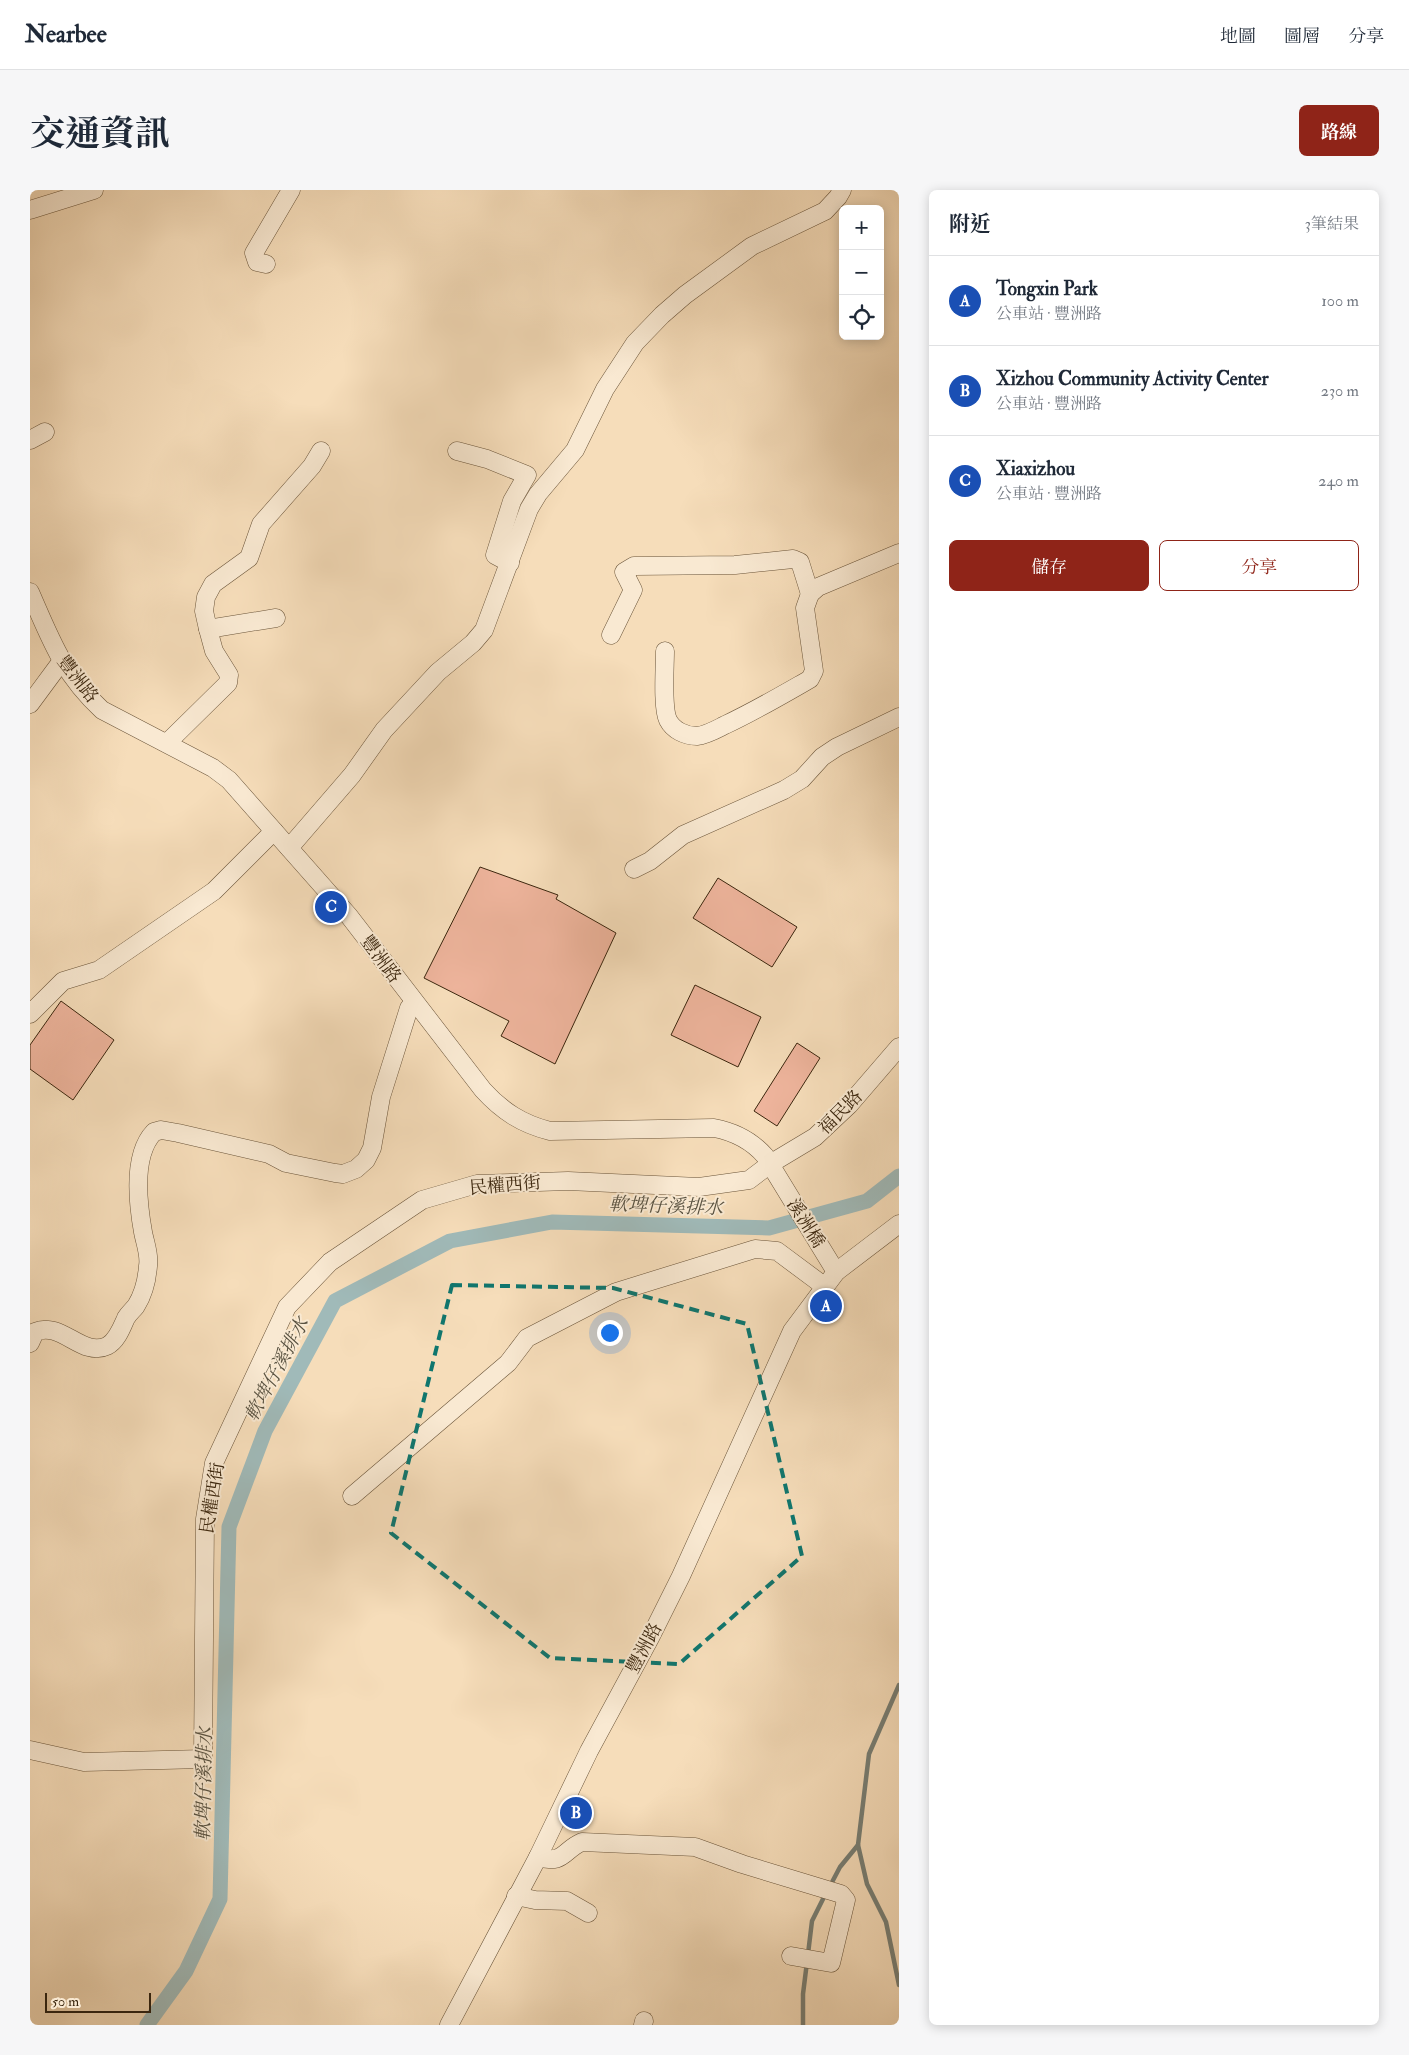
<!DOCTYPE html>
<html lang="zh-TW">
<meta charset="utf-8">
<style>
body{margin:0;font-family:"IM FELL Double Pica","Noto Serif TC",serif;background:#f6f6f7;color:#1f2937}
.controls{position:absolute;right:15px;top:15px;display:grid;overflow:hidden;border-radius:8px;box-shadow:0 2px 12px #0003}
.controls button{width:45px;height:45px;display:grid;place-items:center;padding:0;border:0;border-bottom:1px solid #e0e1e3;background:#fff;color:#1f2937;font:25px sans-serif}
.scale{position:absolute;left:15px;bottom:12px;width:106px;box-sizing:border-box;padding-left:5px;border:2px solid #3b260e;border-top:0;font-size:14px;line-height:18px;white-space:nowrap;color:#3b260e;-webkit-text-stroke:4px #f9e9d2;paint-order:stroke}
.you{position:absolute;left:579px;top:1142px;width:18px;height:18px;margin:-12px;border:4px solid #fff;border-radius:50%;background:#1a73e8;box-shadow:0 0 0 8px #1a73e833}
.badge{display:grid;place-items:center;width:32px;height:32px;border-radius:50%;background:#8f2418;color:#fff;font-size:16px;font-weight:700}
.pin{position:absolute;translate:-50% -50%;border:2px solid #fff;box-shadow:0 1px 5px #0006}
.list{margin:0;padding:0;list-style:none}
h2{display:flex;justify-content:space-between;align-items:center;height:65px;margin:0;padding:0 20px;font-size:21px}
h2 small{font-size:16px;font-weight:400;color:#747a83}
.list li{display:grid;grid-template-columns:32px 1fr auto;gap:15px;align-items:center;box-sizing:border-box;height:90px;padding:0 20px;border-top:1px solid #e0e1e3}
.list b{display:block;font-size:19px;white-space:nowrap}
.list p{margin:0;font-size:16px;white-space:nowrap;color:#747a83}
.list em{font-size:16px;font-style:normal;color:#747a83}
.actions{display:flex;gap:10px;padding:15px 20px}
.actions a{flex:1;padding:11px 0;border:1px solid #8f2418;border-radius:8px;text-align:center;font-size:18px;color:#8f2418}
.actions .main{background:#8f2418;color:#fff}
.icon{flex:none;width:28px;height:28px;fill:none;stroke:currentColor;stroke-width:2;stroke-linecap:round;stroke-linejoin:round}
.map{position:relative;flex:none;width:869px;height:1835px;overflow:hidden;border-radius:8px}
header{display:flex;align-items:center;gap:30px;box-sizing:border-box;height:70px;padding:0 25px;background:#fff;border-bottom:1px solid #e0e1e3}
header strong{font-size:24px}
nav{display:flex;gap:28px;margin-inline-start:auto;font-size:18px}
.intro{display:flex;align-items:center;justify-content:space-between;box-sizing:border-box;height:120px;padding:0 30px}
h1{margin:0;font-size:35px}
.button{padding:12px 22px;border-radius:8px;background:#8f2418;color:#fff;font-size:18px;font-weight:700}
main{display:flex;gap:30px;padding:0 30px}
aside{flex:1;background:#fff;border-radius:8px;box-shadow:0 2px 12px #0003}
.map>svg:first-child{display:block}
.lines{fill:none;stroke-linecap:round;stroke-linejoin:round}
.stream{stroke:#787f75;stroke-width:4.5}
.canal{stroke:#a0bab9;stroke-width:15}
.building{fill:#eeb49c;stroke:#3b260e}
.minor-casing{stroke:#6a5439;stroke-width:19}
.minor{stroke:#f9e9d2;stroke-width:18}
.marked{fill:none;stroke:#0f766e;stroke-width:4;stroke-dasharray:10 6;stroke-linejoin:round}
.labels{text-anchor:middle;stroke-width:4;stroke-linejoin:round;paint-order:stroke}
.street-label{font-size:18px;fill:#3b260e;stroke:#f9e9d2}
.water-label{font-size:19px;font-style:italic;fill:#595241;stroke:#f9e9d2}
</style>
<header>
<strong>Nearbee</strong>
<nav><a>地圖</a><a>圖層</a><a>分享</a></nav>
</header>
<div class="intro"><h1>交通資訊</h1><a class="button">路線</a></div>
<main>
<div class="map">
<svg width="869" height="1835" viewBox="0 0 869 1835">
<rect width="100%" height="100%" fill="#f6ddba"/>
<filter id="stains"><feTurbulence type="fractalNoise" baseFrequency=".004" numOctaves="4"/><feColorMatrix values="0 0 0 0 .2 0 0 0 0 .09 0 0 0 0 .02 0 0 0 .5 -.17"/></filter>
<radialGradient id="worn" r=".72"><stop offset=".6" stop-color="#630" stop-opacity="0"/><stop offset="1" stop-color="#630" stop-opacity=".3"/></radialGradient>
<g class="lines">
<g class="stream">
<polyline points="869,1495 839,1564 828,1655 837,1694 856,1732 869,1795"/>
<polyline points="800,1696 810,1677 828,1655"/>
<polyline points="778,1764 782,1731 796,1703"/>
<polyline points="773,1835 773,1804 777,1772"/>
</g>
<polyline class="canal" points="117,1835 156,1781 190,1709 199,1337 235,1241 305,1111 420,1051 522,1032 739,1038 837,1011 869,986"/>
</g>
<g class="building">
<polygon points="450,677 528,705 526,709 586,743 525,874 471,846 479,831 394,788"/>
<polygon points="688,688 767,737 742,777 663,728"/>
<polygon points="665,795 731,827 708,877 641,845"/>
<polygon points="31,811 84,850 43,910 0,879 0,855"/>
<polygon points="767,853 790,868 747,936 724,921"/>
</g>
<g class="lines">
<g class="minor-casing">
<g id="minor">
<polyline points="0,20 64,0"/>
<polyline points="236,74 227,72 224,63 261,0"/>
<polyline points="0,250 15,242"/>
<polyline points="427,261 457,269 497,285 482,311 465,365 480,373"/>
<path d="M 0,402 C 21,450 33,484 72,520 L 183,578 L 199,590 L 319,726 L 453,900 C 472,921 492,934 520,941 L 684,938 C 705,942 721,950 735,966 L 806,1082"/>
<polyline points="178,439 246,428"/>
<polyline points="581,445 603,400 594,382 604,376 705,375 763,369 770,372 780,404 788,397 869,363"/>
<path d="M 635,461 C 635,477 632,517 638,530 C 643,540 655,546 667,546 C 677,545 687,539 695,535 C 725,521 752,505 780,489 L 784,481 L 775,418 L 780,404"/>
<polyline points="0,514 31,472"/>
<polyline points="137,553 198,493 199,485 184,461 178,439 174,421 176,407 183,394 219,368 231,334 282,276 291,261"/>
<polyline points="259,658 322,585 354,540 408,482 443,453 454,440 499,319 508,304 545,260 575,199 605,153 632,125 655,105 722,56 795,21 808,7 812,0"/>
<polyline points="604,679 620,671 653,645 754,600 772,589 792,567 807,557 869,527"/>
<polyline points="0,824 33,791 69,780 184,701 244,641"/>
<path d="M 0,1153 L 5,1142 C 31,1130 52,1168 77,1156 C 87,1151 92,1137 96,1128 C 99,1123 103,1120 106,1116 C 113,1105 117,1089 118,1076 C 120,1065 115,1053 113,1042 C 108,1014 102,965 124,942 L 131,940 L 148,943 L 239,964 L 256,973 L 305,983 L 313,984 L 326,979 L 336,970 L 342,958 L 351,907 L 379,818 L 385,813"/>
<polyline points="322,1306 478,1173 497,1148 586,1102 725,1059 747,1061 794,1096"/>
<polyline points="0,1560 54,1572 173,1569 175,1329 184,1273 257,1117 300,1072 392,1010 447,994 538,991 669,997 719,990 740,974 785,947 819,915 869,857"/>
<path d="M 508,1667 C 534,1675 533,1660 552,1652 L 665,1657 L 712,1674 L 811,1704 L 816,1710 L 801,1773 L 761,1766"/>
<polyline points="486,1706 505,1710 537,1711 558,1723"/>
<polyline points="419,1835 508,1667 559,1561 620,1448 651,1386 762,1141 806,1082 869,1034"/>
<polyline points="613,1835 614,1831"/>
</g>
</g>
<use href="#minor" class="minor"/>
</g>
<path class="marked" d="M 422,1095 L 583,1098 L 717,1134 L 772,1366 L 649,1474 L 520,1468 L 361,1343 Z"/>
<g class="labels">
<g class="street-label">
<text transform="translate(48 489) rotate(52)" y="6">豐洲路</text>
<text transform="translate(351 769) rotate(53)" y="6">豐洲路</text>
<text transform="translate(810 922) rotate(-45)" y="6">福民路</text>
<text transform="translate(475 995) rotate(-5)" y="6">民權西街</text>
<text transform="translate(776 1033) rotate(58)" y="6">溪洲橋</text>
<text transform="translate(182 1308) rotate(-81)" y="6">民權西街</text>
<text transform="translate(614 1458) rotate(-62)" y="6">豐洲路</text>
</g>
<g class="water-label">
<text transform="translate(636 1015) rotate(2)" y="7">軟埤仔溪排水</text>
<text transform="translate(246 1179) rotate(-62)" y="7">軟埤仔溪排水</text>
<text transform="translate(173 1594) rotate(-89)" y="7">軟埤仔溪排水</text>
</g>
</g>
<rect width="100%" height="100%" filter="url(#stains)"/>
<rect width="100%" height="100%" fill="url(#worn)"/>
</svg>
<div class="controls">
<button>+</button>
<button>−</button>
<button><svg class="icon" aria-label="locate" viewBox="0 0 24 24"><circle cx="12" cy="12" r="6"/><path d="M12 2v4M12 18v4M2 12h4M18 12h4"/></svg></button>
</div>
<div class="scale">50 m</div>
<div class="you"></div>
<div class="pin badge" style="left:796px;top:1116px;background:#1a4fb4">A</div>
<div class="pin badge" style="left:546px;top:1623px;background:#1a4fb4">B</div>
<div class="pin badge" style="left:301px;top:717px;background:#1a4fb4">C</div>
</div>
<aside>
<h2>附近<small>3筆結果</small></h2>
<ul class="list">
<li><span class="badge" style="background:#1a4fb4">A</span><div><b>Tongxin Park</b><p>公車站 · 豐洲路</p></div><em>100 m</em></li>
<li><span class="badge" style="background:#1a4fb4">B</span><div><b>Xizhou Community Activity Center</b><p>公車站 · 豐洲路</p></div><em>230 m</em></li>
<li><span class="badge" style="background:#1a4fb4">C</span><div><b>Xiaxizhou</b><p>公車站 · 豐洲路</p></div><em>240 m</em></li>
</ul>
<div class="actions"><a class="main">儲存</a><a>分享</a></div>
</aside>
</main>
